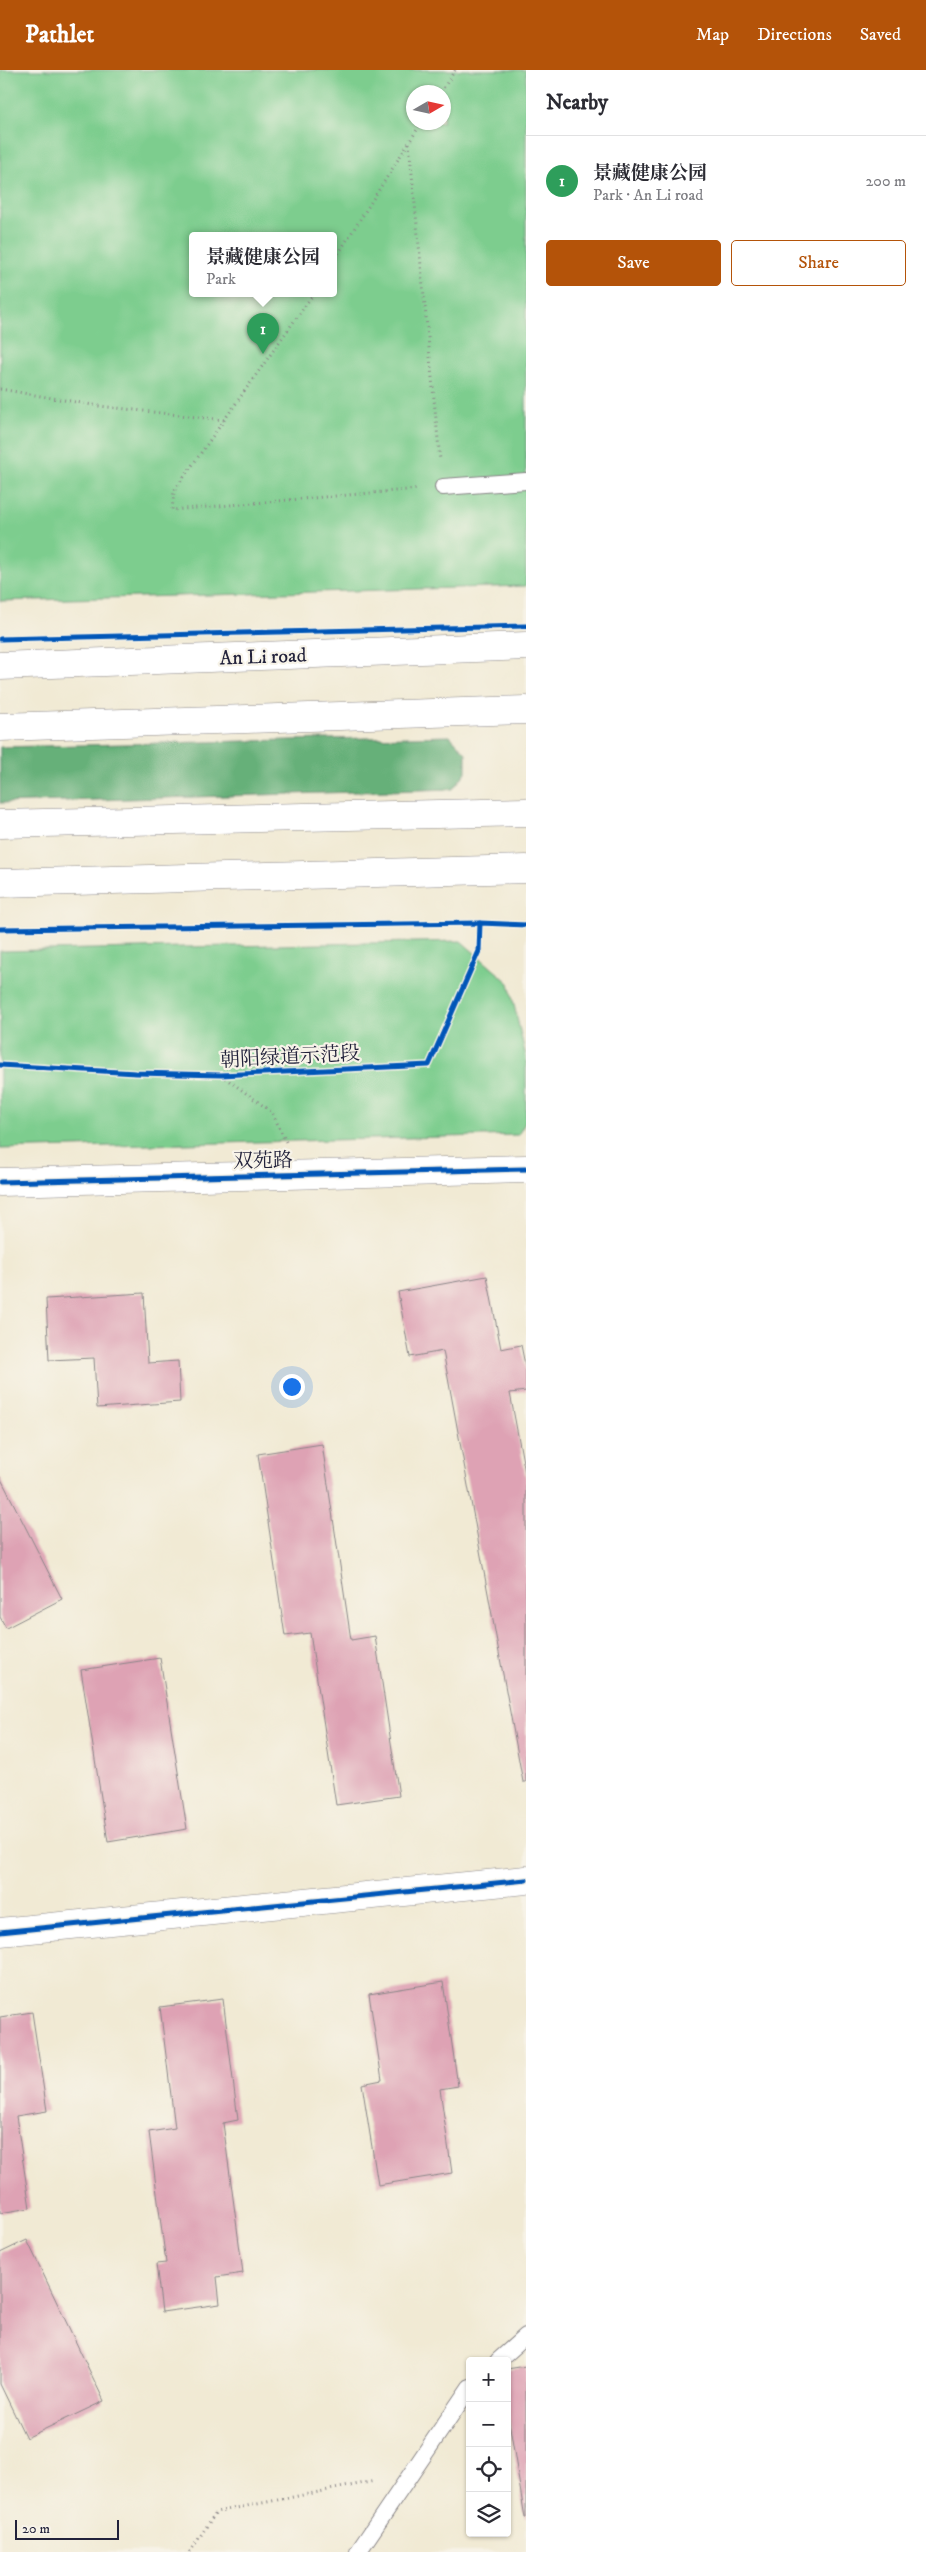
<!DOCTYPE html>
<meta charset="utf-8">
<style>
body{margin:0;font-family:"IM FELL DW Pica","Noto Serif SC",serif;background:#f7f7f7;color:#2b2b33}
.controls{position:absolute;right:15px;bottom:15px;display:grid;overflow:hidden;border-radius:5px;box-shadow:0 1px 4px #0004}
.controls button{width:45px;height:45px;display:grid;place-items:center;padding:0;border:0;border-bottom:1px solid #e1e1e2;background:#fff;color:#2b2b33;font:25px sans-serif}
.compass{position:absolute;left:406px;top:15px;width:45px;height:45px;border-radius:50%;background:#fff;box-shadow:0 1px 4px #0004;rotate:81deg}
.scale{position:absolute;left:15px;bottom:12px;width:104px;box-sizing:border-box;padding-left:5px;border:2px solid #22223b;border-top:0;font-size:14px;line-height:18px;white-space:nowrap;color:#22223b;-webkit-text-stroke:4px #f7f3e8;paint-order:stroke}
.you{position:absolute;left:291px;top:1316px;width:18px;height:18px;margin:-12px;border:4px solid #fff;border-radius:50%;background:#1a73e8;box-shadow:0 0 0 8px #1a73e833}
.badge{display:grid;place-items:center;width:32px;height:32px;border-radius:50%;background:#b45309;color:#fff;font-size:16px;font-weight:700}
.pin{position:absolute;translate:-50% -41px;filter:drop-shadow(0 1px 2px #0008)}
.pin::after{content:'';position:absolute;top:26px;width:18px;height:15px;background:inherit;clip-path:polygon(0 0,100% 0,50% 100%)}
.popup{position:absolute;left:189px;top:162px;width:148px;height:65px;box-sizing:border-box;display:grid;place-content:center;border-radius:5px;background:#fff;filter:drop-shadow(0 1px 4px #0005);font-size:16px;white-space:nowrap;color:#7c7c81}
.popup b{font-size:19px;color:#2b2b33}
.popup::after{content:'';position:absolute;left:50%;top:100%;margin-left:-10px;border:10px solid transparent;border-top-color:#fff}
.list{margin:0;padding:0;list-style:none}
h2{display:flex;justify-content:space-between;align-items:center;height:65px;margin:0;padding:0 20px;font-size:21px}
h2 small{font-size:16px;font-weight:400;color:#7c7c81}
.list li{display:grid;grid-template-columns:32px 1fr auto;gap:15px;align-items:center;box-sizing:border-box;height:90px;padding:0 20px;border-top:1px solid #e1e1e2}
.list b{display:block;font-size:19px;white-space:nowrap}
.list p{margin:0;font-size:16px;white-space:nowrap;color:#7c7c81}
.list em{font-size:16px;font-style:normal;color:#7c7c81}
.actions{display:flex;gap:10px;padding:15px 20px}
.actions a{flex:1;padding:11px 0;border:1px solid #b45309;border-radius:5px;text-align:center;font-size:18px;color:#b45309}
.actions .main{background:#b45309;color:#fff}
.icon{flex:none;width:28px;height:28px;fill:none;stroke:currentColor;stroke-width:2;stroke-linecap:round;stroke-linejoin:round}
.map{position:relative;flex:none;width:526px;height:2482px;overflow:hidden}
header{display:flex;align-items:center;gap:30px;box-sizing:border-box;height:70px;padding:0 25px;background:#b45309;color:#fff}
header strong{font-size:24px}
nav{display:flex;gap:28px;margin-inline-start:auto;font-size:18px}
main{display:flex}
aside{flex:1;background:#fff}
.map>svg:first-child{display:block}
.green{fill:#7dcd8e;stroke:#507864;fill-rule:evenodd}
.forest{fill:#66b079;stroke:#44695a}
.building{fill:#dea2b4}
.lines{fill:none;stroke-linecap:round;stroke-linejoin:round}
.lane-casing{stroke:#8a8688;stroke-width:18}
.street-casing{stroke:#8a8688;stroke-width:29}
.secondary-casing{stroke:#8a8688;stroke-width:29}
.primary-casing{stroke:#8a8688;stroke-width:29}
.path{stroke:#8a8688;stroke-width:3;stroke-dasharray:1 4;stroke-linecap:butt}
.lane{stroke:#fff;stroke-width:16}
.street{stroke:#fff;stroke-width:28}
.secondary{stroke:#fff;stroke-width:28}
.primary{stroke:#fff;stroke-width:28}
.cycleway-casing{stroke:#f7f3e8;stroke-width:8}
.cycleway{stroke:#0057b8;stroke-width:5}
.labels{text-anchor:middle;stroke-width:4.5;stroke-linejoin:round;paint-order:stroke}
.street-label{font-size:20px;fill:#22223b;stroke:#f7f3e8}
</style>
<header>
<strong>Pathlet</strong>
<nav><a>Map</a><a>Directions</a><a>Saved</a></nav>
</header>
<main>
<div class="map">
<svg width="526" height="2482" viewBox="0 0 526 2482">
<rect width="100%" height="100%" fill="#f7f3e8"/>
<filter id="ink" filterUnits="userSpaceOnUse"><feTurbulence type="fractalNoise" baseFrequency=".02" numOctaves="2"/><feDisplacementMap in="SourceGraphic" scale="10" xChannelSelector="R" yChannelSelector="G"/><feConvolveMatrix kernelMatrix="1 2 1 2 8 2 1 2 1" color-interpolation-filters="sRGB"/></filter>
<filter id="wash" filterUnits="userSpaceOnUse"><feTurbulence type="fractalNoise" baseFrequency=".0096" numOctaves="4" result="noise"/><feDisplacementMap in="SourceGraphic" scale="20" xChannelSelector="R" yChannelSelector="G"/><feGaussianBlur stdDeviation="1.12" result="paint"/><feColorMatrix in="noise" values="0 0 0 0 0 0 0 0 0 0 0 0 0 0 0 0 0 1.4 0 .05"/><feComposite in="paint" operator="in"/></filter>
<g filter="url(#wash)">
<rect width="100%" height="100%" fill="#f1ead4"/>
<g class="green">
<path d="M 0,0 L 526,0 L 526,516 L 0,531 ZM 413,22 L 443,22 L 443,52 L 413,52 ZM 193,165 L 333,165 L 333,223 L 193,223 Z"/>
<polygon points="461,871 509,913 526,987 526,1051 518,1065 0,1079 0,881"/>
</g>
<polygon class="forest" points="450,666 466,683 466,702 453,719 0,733 0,677"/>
<g id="blocks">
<g class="building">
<polygon points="487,1206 501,1279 521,1275 526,1300 526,1321 510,1323 526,1408 526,1712 523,1712 443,1281 410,1287 398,1222"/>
<polygon points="144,1223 148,1293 178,1291 180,1332 97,1338 94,1288 49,1290 46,1229"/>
<polygon points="322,1374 351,1570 375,1566 399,1726 336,1735 310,1563 285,1566 258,1384"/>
<polygon points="0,1407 62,1529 6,1558 0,1547"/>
<polygon points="160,1588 187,1759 108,1772 81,1600"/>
<polygon points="443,1912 458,2016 440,2019 452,2103 378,2115 362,2014 382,2010 369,1924"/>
<polygon points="223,1929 238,2050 223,2053 243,2203 217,2207 220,2234 162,2242 156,2194 166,2193 149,2062 175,2058 160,1937"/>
<polygon points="32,1942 47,2041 16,2046 30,2138 0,2143 0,1947"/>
<polygon points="27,2170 104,2331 26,2368 0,2314 0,2183"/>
<polygon points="526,2296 526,2448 525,2448 507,2339 507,2299"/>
</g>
</g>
</g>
<g filter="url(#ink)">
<use href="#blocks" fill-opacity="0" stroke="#8a8688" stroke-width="1"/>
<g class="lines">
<g class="lane-casing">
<g id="lane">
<polyline points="443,417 526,411"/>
<polyline points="498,2291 526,2266"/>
<polyline points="358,2482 470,2317"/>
</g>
</g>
<g class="street-casing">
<g id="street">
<polyline points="0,1112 526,1099"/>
<polyline points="0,1862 526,1810"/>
</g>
</g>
<g class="secondary-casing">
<g id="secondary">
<polyline points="0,596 526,576"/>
<polyline points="0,813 526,799"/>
</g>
</g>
<g class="primary-casing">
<g id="primary">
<polyline points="0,657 526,640"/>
<polyline points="0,754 526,742"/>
</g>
</g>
<g class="path">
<polyline points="441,22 455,0"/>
<polyline points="409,73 440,390"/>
<polyline points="333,192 422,52"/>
<polyline points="314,223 174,421 172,440 418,419"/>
<polyline points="0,319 99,336 224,350"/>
<polyline points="221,1005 272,1042 286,1072"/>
<polyline points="190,2482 216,2442 375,2411"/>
</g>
<use href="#lane" class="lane"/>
<use href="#street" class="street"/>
<use href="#secondary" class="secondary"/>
<use href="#primary" class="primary"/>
<g class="cycleway-casing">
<g id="cycleway">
<polyline points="0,569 526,556"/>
<polyline points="0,859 480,853 526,855"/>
<polyline points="0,995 136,1003 221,1005 429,995 479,881 480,853"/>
<polyline points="0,1112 526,1099"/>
<polyline points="0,1862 526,1810"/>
</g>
</g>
<use href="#cycleway" class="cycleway"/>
</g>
</g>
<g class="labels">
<g class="street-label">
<text transform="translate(263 586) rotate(-2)" y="7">An Li road</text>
<text transform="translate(290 986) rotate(-3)" y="7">朝阳绿道示范段</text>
<text transform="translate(263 1090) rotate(-1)" y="7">双苑路</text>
</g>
</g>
</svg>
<div class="controls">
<button>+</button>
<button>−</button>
<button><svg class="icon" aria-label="locate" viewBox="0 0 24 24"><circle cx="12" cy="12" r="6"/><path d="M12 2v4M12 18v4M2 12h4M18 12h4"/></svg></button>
<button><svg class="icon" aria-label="layers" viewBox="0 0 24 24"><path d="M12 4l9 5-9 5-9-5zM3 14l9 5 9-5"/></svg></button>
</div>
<svg class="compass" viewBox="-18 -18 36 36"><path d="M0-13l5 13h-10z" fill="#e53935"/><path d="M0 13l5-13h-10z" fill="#7c7c81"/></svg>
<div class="scale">20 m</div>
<div class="you"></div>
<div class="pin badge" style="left:263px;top:284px;background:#2e9e5b">1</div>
<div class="popup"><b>景藏健康公园</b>Park</div>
</div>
<aside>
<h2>Nearby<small></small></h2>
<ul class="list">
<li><span class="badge" style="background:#2e9e5b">1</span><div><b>景藏健康公园</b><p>Park · An Li road</p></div><em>200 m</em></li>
</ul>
<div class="actions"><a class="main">Save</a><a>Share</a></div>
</aside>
</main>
